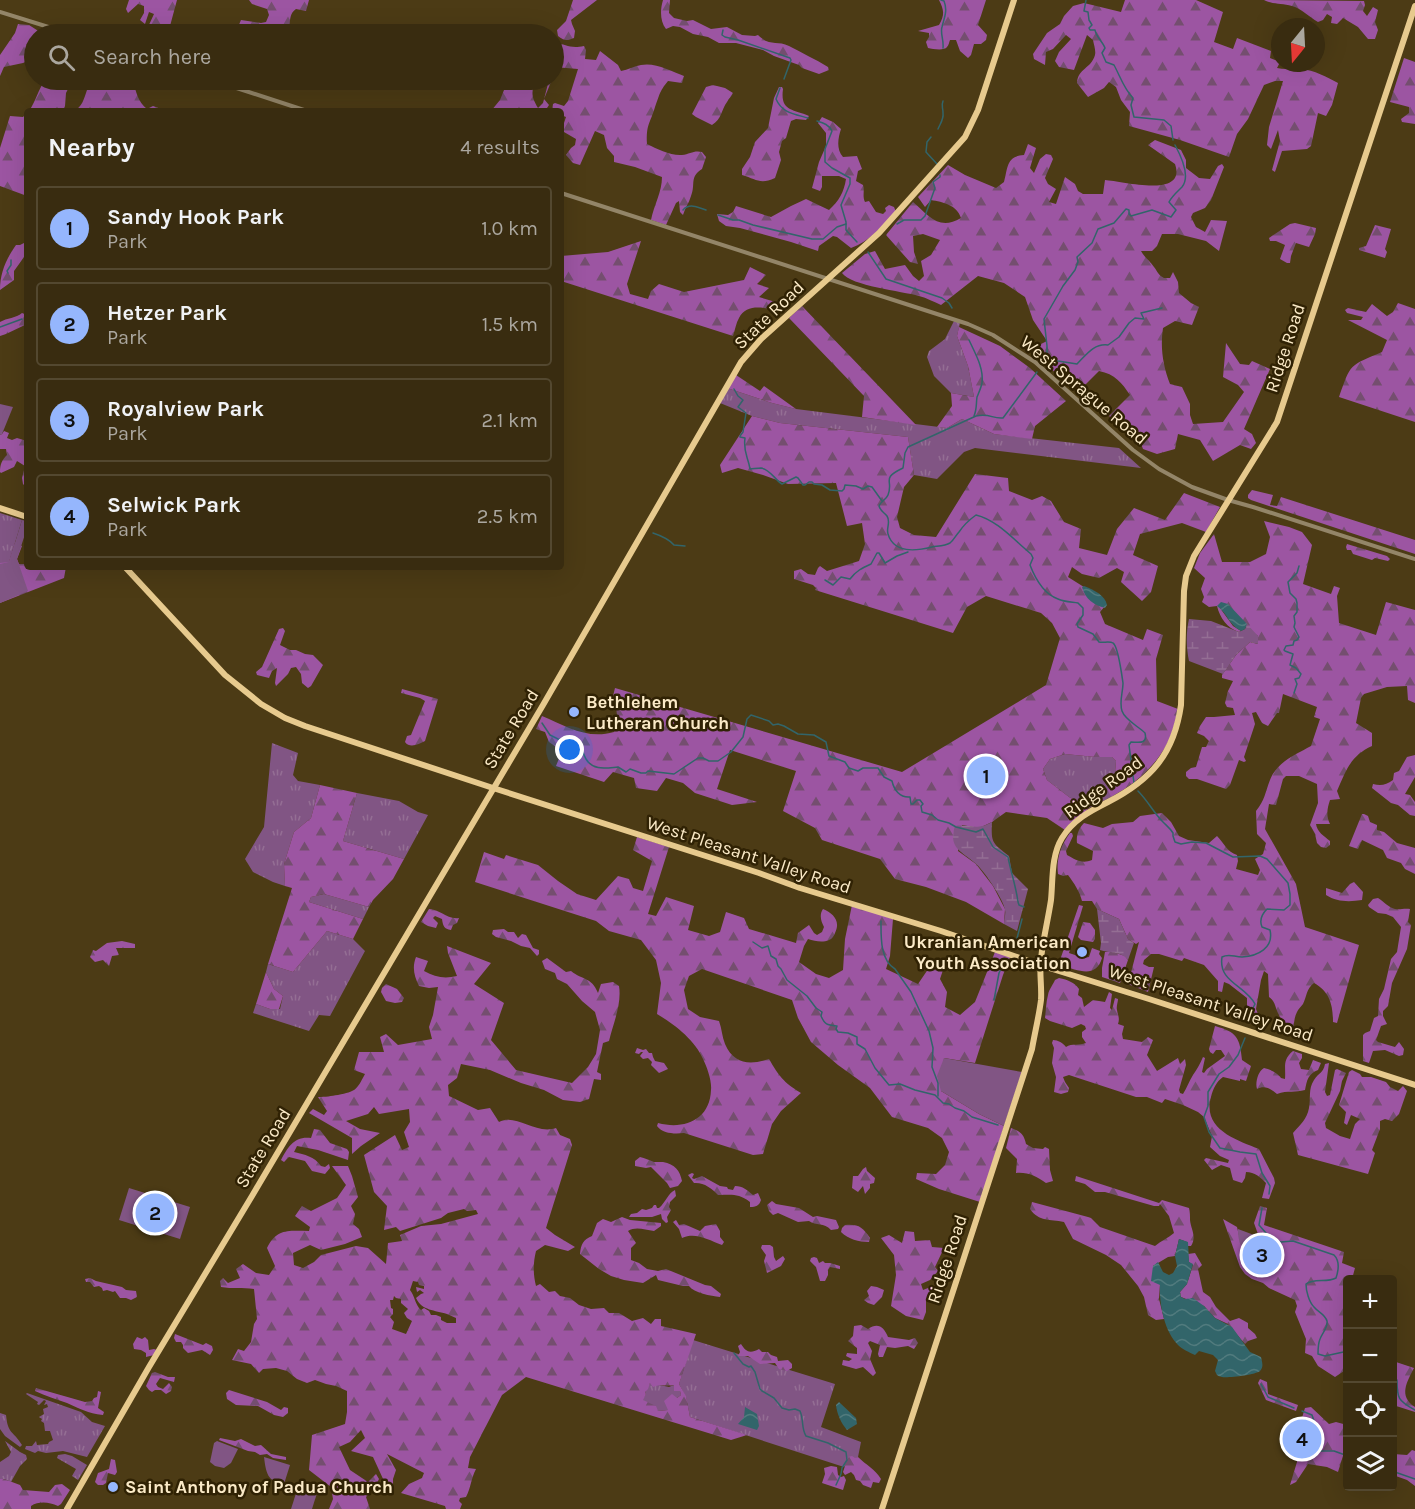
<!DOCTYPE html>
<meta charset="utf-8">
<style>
body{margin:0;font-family:Karla,sans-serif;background:#403419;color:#f1f3f6}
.controls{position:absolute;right:18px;bottom:18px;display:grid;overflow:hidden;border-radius:6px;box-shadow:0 6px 24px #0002}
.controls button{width:54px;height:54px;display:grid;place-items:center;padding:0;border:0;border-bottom:2px solid #534830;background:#392c10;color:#f1f3f6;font:30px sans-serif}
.compass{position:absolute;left:1271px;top:18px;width:54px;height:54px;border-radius:50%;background:#392c10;box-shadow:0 6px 24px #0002;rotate:198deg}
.you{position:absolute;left:570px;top:750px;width:21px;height:21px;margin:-15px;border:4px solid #fff;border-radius:50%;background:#1a73e8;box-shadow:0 0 0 9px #1a73e833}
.badge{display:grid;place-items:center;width:39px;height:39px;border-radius:50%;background:#95b6fd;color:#111;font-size:20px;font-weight:700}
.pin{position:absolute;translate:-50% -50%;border:3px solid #fff;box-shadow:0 2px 6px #0006}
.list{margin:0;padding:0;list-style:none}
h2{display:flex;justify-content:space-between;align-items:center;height:78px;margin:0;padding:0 24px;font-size:26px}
h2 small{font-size:20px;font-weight:400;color:#aba79f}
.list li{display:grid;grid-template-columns:39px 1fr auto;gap:18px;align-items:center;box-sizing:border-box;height:84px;margin:0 12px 12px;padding:0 12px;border:2px solid #534830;border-radius:6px}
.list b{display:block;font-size:22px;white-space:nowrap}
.list p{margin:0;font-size:20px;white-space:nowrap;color:#aba79f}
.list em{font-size:20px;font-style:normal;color:#aba79f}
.icon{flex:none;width:33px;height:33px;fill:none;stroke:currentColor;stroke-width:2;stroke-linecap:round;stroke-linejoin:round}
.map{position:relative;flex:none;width:1415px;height:1509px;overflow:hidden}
.search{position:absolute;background:#392c10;box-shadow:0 6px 24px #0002;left:24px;top:24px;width:540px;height:66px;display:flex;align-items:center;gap:15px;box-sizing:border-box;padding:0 21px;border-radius:33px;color:#aba79f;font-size:22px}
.panel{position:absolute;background:#392c10;box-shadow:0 6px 24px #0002;left:24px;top:108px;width:540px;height:462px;border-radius:6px}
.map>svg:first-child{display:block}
.grass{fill:url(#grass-tufts)}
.forest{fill:url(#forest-firs);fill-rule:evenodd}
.wetland{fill:url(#wetland-marsh)}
.park{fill:#815584}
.water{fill:url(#water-waves)}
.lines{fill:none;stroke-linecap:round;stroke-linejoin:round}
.stream{stroke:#32656a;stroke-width:1.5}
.minor{stroke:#938568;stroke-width:4}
.major{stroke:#e7ca8e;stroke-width:6}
.poi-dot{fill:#95b6fd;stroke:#302204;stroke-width:2}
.labels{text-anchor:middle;stroke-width:5;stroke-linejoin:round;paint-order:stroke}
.street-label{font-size:18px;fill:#fbeac7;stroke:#302204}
.poi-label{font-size:18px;font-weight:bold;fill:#fbeac7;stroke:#302204;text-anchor:start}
</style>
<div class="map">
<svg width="1415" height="1509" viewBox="0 0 1415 1509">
<defs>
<pattern id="grass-tufts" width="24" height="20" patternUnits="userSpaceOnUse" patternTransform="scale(1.5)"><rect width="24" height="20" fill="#815584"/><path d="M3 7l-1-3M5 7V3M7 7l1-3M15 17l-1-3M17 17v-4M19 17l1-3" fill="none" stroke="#946e94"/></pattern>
<pattern id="forest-firs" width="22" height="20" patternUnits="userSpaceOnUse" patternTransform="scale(1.5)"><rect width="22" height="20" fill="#9c55a2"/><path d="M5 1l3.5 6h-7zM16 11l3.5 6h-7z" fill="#744e6f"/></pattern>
<pattern id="wetland-marsh" width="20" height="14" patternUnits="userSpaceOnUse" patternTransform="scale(1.5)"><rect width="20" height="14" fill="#815584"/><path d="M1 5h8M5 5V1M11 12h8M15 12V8" fill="none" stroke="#946e94"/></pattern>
<pattern id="water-waves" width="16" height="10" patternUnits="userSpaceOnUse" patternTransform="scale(1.5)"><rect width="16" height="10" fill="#32656a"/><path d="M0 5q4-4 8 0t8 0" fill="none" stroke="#517b7e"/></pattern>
</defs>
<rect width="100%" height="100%" fill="#4c3b15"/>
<g class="grass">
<polygon points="954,321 960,323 957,336 968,366 974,397 951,393 934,376 927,357 929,351 945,339"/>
<polygon points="727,388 772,403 796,409 947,428 962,419 994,434 1119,448 1141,468 975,448 964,452 937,479 914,475 908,437 780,423 752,416 720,403"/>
<polygon points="0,513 22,520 9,562 0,567"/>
<polygon points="272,743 298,753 293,775 298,781 320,785 311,818 294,832 284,864 285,886 273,882 253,872 245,859 264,827"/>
<polygon points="1065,754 1095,757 1112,757 1116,761 1115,773 1110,782 1111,797 1089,808 1069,797 1047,780 1043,769 1050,759"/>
<polygon points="357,793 399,801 418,812 428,815 404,859 343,841"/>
<polygon points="324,894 369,907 363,919 309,902 311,897"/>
<polygon points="327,931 353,939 365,951 330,1016 319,1015 309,1031 253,1013 256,1004 270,1009 280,1009 283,996 274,989 266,972 268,964 293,972"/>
<polygon points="693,1340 835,1384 821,1427 861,1442 858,1457 847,1463 844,1467 690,1417 686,1397 679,1384"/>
<polygon points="650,1383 669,1387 674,1385 680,1391 681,1395 677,1398 668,1410 658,1411 642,1400 646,1394 645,1392"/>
<polygon points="27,1393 81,1412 92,1422 105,1426 87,1457 63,1451 46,1453 38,1451 35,1453 25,1449 26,1446 32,1446 36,1441 37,1445 48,1444 49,1442 53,1440 50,1431 45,1431 44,1423 41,1421 42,1419 39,1417 44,1414 43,1409 48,1407 47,1404 44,1405 46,1401 44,1400 39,1405 37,1404 38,1402 26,1394"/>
<path d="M 0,1413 L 6,1415 C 8,1435 13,1430 22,1445 L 20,1447 L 5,1436 L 0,1429 Z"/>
<polygon points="5,1441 20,1452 26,1455 27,1459 20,1466 11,1482 4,1479 0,1479 0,1462 9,1456 11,1452"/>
<polygon points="65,1454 72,1456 87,1465 78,1480 72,1476 76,1469 57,1458 58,1455"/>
</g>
<g class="forest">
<polygon points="129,0 177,0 170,26 170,34 148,34 148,27 154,14 149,12 145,24 140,20 144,13 144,6 138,4 128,13 126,9"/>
<path d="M 249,0 L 309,0 L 306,11 L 296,9 C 287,15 292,26 287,34 L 235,34 L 241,20 L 261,23 L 266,22 L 269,15 L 267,9 L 252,4 Z"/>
<path d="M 573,0 L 597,0 L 571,20 L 572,24 L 575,31 L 574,38 C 567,41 564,41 558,36 L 557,30 L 566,21 Z"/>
<path d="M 663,0 L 670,0 L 669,13 L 674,18 L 687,21 L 693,20 L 711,29 L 727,27 L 742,35 L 755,36 L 758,35 C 770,47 777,40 789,46 C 802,53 815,59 828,67 L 829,70 L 819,74 L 802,68 L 799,65 L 774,56 L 763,50 L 736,43 L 719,43 L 708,37 L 693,34 L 680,27 L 673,26 L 666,29 C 660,21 660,10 663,0 Z"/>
<path d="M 939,0 L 986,0 L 978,25 L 987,35 L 986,40 L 981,44 L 974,44 L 971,55 L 968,58 L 960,51 L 956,40 L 950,40 C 949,42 949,45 947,47 C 944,51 933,49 928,48 L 926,42 L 929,37 L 929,33 L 918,31 L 939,25 C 945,15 944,10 939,0 Z"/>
<path d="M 1125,0 L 1196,0 L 1223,12 L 1214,42 L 1233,49 L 1237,38 L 1271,51 L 1270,58 L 1280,62 L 1277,68 C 1285,70 1293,68 1301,69 C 1314,70 1327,77 1338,83 L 1332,105 L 1326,116 L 1318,113 L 1311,146 L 1307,149 L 1282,151 L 1275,172 L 1272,170 L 1280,141 L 1278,130 L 1271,149 L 1267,145 L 1269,127 L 1283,81 L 1275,81 L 1264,85 L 1248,119 L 1237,134 L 1229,157 L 1180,140 L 1129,126 L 1130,112 L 1121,100 L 1116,87 L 1109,82 L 1104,88 L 1088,97 L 1077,83 C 1078,68 1091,69 1095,55 C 1096,51 1094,45 1093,40 L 1087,35 L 1074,70 L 1059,67 L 1055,61 L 1059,52 L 1071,39 L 1066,35 L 1053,49 L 1046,52 L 1045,65 L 1034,59 L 1033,54 L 1047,33 L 1060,24 L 1064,16 L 1073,6 L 1084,3 L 1121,12 Z"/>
<path d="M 1264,0 L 1364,1 L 1365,5 L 1363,11 L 1367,16 L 1373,7 L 1378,10 L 1375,22 L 1378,30 L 1375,39 L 1368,39 L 1358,27 L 1343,18 L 1337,24 L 1331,23 L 1332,17 L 1327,14 L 1323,20 L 1318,22 C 1309,17 1302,9 1292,6 C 1282,3 1274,5 1264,0 Z"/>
<polygon points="18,24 29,25 43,34 34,34 34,42 33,45 34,47 34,61 30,60 23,63 4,67 0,76 0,55 15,33"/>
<path d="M 554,43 C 567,44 569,49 584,46 L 586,50 L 585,59 L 596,60 L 600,51 L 618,65 L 621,71 C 628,70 634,66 641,65 C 655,62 671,71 684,76 L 682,83 L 668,81 C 659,92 660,94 655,107 C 650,124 646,124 647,144 C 657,149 671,156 682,155 C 690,154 694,150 702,152 L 706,157 L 702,169 C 689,177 696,184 691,196 C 689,203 685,208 683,215 L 680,212 L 679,201 L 676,203 L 666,225 L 651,220 C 654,205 662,192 662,177 L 635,167 L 614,162 L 614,156 L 607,148 L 604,135 L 595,131 L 580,165 L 573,163 L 566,155 L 571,148 L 575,145 L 576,139 L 564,132 L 563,126 L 566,117 L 561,115 L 561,111 L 552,111 L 553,104 L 555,103 L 564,106 L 568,101 L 578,69 L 554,67 Z"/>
<polygon points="1404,58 1415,62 1415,124 1402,122 1401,119 1409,113 1409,107 1390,102"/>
<path d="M 45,80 L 64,80 L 71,83 L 66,93 L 65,106 L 63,111 L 29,111 C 36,101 38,90 45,80 Z"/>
<path d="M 107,80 L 113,81 L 133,81 C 136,92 138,102 147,109 L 153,106 L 161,109 L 160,111 L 74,111 C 82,107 84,99 87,90 L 99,88 Z"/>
<path d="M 508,80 L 536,80 C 531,92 531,96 538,108 L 543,103 L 549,80 L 551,82 L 544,99 L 549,105 L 545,111 L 520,111 L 520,109 L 513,108 L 509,111 L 491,111 L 500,100 Z"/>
<path d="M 713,85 L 725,88 L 733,93 C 732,96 729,98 727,102 C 721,110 722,119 712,125 L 696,117 L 692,114 L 706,87 Z"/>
<path d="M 779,87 L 782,87 L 783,89 C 780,111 792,109 809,116 L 806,120 L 796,119 L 791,121 L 786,138 L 782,141 L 779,152 L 781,160 L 775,178 C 760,185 756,179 742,175 L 742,169 L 750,157 L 755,142 L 768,128 L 774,98 Z"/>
<polygon points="27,113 27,196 0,186 0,148 10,116 23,117"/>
<path d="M 822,117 L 833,122 L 841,129 C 838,138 836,149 843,157 L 857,156 L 862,169 L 858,171 L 856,181 L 863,185 C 865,191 862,196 865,202 L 869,201 L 876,212 L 883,214 L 886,211 L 885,208 L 889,205 L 894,207 L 896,212 C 883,225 869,242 851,248 L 837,237 L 833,236 L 819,246 L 818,251 L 791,242 L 740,228 L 726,226 L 719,221 L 717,214 L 728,215 L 733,212 L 736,206 L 771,217 L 791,206 L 806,199 L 829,210 C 839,201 844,192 846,179 L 839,176 L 822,176 L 822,187 L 820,191 L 812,188 L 819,162 L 826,146 L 826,133 L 818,123 Z"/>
<path d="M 1155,140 L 1181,150 L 1186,160 L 1186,168 L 1199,178 L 1210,179 L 1218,166 L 1222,164 L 1224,167 L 1211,200 L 1205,208 L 1193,213 L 1191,217 L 1196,227 L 1205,232 L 1211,220 L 1227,221 L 1219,251 L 1206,241 L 1178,234 L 1162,234 L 1157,246 L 1152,251 L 1141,251 C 1144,257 1150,261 1154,267 C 1158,272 1158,275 1164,278 L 1170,278 L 1173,272 L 1178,282 L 1179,293 L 1191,303 L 1199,307 L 1192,325 L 1175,321 L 1163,328 C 1160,347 1163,366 1170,384 L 1182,387 L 1190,404 L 1190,415 L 1193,424 L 1223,422 L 1244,392 L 1238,385 L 1223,377 L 1226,343 L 1240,364 L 1249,365 L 1252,361 L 1270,369 L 1244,429 L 1252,434 L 1256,443 L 1251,449 L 1240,445 L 1213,461 L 1200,440 L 1178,434 L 1175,449 L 1157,454 L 1143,449 L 1139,438 L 1109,416 L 1130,395 C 1122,383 1115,374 1099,371 L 1078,392 L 1029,350 L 1047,341 L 1033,320 L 1025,297 L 1004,283 L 978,276 L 941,305 C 934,302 927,298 919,296 C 902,291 851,286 842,273 L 865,254 L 875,251 L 885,269 L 905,265 L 913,276 L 919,281 L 924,276 L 921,261 L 931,255 L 940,240 L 923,234 L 913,236 L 914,252 L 918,264 L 910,262 L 886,235 L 913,202 C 929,216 939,231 961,218 C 957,205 943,202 931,200 L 925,207 L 918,197 L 948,165 L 965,175 L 996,188 L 1004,182 C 1008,168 1006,156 1024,155 L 1028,144 L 1036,148 L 1030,168 L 1034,173 L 1040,159 L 1046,154 L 1051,155 L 1053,159 L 1045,178 L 1048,184 L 1056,189 L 1049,202 L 1056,204 L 1065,177 L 1075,184 L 1078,191 L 1083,194 L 1103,194 L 1105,180 C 1122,181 1187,199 1175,164 L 1148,145 Z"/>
<polygon points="1295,223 1316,228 1315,234 1309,247 1296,243 1291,256 1290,263 1287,263 1280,259 1285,245 1276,241 1270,241 1269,238 1290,224"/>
<polygon points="1375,225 1391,229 1385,249 1387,252 1385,258 1359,250 1359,248 1366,246"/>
<path d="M 27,232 L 27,253 L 14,271 L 14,280 L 0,290 C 0,273 6,259 16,245 L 20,245 L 24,243 L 24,236 Z"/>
<path d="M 641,241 L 627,284 L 630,294 L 648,299 L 651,291 L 659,284 L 684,292 L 744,280 L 750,267 L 766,275 L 757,284 L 769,288 L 759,297 L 789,306 L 783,312 C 770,309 747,301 739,318 C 736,323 735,330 733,336 L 561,281 L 561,256 L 608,252 Z"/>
<path d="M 1398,303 L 1415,309 L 1415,422 L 1339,397 C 1351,363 1349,366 1382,352 L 1387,340 L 1348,320 L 1361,320 L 1363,317 L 1347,313 L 1345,310 L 1348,308 L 1366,312 L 1372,304 L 1387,316 L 1393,312 Z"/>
<polygon points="802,306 916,425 862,417 864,396 789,318"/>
<path d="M 22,313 L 27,315 L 27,324 L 6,334 L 0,336 L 0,322 C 7,318 16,318 22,313 Z"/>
<polygon points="959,327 1000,346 1030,368 1066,401 1035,426 1032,439 994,434 962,419 947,428 937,427 952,406 951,393 974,397 968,366 957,336"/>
<polygon points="736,375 760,391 764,386 796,409 772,403 727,388"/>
<path d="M 752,416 L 780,423 L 908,437 L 914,475 L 904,487 L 897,517 L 900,528 L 914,535 L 936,537 L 975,474 L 1008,478 L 1009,491 L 1032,500 L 1042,496 L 1051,501 L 1064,522 L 1081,529 L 1079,548 L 1107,555 L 1117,529 L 1134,508 L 1165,520 L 1184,493 L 1220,507 L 1206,532 L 1182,523 L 1140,534 L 1133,555 L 1158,566 L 1151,592 L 1142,601 L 1121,582 L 1124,572 L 1117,568 L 1099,578 L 1082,574 L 1072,567 L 1068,577 L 1103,599 L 1105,606 L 1100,612 L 1105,624 L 1143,640 L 1147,629 L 1163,635 L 1156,659 L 1157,701 L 1178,709 C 1176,716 1175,724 1172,732 C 1162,761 1137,783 1111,797 L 1108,790 L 1115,773 L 1116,761 L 1112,757 L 1095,757 L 1065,754 L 1050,759 L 1043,769 L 1047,780 L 1069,797 L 1089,808 L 1065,830 L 1047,818 L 1006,812 L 992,822 L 979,828 L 962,825 L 958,851 L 976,864 L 993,886 L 1005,909 L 1004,924 L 966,902 L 926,887 L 895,879 L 880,859 L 822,840 L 815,828 L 783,811 L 796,771 L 730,750 L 717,789 L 757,802 L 732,805 L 695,793 L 683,783 L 666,778 L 657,791 L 636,788 L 634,778 L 613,772 L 604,782 L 556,766 L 562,751 L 549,742 L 545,732 L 536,729 L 542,716 C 566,726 587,740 614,732 L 618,723 L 616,707 L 612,700 L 615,688 L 902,772 L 1046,685 L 1060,638 L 1052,623 L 1041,613 L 986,596 L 967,607 L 953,633 L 815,590 L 816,588 L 813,585 L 794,579 L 794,571 L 801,569 L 808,574 L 815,575 L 818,568 L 820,566 L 827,571 L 859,561 L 865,544 L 862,523 L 847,526 L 836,483 L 788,484 L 763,475 L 738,468 L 722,473 L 720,465 Z"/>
<path d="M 4,431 L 9,433 L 7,438 L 12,440 L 17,438 L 27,441 L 27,488 L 23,484 L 22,478 L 25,466 L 17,461 L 14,467 L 1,473 L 0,472 C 0,464 2,460 7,455 L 6,449 L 0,449 L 0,435 L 2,434 Z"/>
<polygon points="1252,490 1273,495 1270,505 1277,506 1281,497 1415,540 1415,554 1251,500 1248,498 1248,495"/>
<path d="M 1264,521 L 1289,527 L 1302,532 L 1312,545 L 1303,584 L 1331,594 L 1334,586 L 1340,588 L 1337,596 L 1339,623 L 1376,635 L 1386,602 L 1415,610 L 1415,703 L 1408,700 L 1407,686 L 1387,687 L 1364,694 L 1361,698 L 1356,723 L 1372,733 L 1372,746 C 1350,756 1346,771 1337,791 L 1340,799 L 1330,800 C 1327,809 1326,816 1330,824 L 1316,824 C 1317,832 1324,836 1330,841 L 1330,845 L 1326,848 L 1321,847 L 1317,843 L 1315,834 L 1310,825 L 1318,803 L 1317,784 L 1299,776 L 1286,776 L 1283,779 L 1276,805 L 1269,804 L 1265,829 L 1296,884 L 1305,927 L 1359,945 L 1337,1023 L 1333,1022 C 1333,1005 1330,992 1314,983 C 1306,989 1307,996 1303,1004 C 1301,1007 1298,1009 1297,1012 C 1293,1019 1295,1028 1291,1035 L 1287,1034 C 1285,1027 1282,1022 1279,1015 C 1275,1008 1276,1002 1269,997 L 1268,974 L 1264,971 L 1261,980 L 1256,1009 L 1260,1019 L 1260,1027 L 1250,1023 L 1243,1018 L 1247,1009 L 1247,998 L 1229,984 L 1224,982 L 1222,992 L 1218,991 L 1218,981 L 1204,965 L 1184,958 L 1182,961 L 1159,954 L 1151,954 L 1144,960 L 1143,964 L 1149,967 L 1154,967 L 1148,992 L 1128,984 L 1139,942 L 1136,944 L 1128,939 L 1119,919 L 1097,909 L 1092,901 L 1082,901 C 1080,892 1074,883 1068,875 L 1063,876 L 1058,874 C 1056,859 1061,845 1070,833 L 1072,833 L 1073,836 L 1066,851 L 1067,855 C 1076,860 1082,864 1092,860 L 1093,851 L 1077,843 C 1076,835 1079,828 1084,823 L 1103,828 L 1112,824 L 1133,822 L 1140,816 L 1162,813 L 1171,822 L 1179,836 L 1188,840 L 1209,843 L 1217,836 C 1224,843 1227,852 1237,855 L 1238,861 L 1236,869 L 1258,875 L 1260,870 L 1255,859 L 1263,854 L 1266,843 L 1257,834 L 1256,811 C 1265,800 1265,793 1270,780 C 1277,762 1295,755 1311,746 L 1320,719 L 1314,717 L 1317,707 L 1283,694 L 1279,713 L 1277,713 L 1268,726 L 1262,723 L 1256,712 L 1252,713 L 1255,724 L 1244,757 L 1246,761 L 1244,762 L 1239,760 L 1230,785 L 1226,789 L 1197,779 L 1189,779 L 1186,776 L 1186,772 L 1191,768 L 1196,767 L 1202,747 L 1206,747 L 1209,741 L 1204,736 L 1197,733 L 1200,726 L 1206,717 L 1214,717 L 1235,715 L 1233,708 L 1227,707 L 1225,703 L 1228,691 L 1233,681 L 1222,678 L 1222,675 L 1236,655 L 1250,642 L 1258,644 L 1258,636 L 1220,608 L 1233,626 L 1241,631 L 1239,632 C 1227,628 1220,618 1217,606 L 1209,607 L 1202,602 L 1204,597 L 1201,589 L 1205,578 L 1194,568 L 1200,553 L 1214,534 L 1222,562 L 1250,562 L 1266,554 L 1270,537 Z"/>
<polygon points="15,543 22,546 17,559 19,564 27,564 27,567 66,567 64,578 0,603 0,563 9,562"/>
<polygon points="1347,544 1387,556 1390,559 1388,561 1375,558 1372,560 1353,554 1351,550 1347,550 1346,547"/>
<polygon points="283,628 285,631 280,645 290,650 296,650 305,654 313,655 323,665 311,686 308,688 302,683 301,674 296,667 291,668 288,674 276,686 275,683 277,668 272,671 269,678 257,675 256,672 262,667 279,629"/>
<path d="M 402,689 L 438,699 L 425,741 C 419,744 410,749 405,742 L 407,736 L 411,735 L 425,701 L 420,698 L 401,693 Z"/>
<path d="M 1415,755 L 1415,777 L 1405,794 L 1410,795 L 1415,802 L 1415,816 L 1410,815 L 1398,805 L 1391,803 L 1372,788 L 1373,784 C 1381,786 1386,785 1393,780 L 1394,773 L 1399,771 L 1407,757 Z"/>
<polygon points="320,785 357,793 343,841 404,859 393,879 373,900 369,907 324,894 311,897 309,902 363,919 353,939 327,931 293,972 268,964 292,888 285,886 284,864 294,832 311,818"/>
<polygon points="1362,814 1364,814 1368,816 1370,822 1377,825 1377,830 1384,832 1397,843 1415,848 1415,874 1405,869 1401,863 1387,858 1383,850 1362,840 1358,849 1349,846"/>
<path d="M 637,837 L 669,847 L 648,914 L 656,916 L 666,897 L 694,906 L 688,930 L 709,936 L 720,932 L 726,912 L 744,918 L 749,929 L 796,943 L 798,933 L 809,925 L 814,933 L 817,935 L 822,932 L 824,927 C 821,921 819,915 823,909 C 833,913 841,921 835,933 C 834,936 832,939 829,940 C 822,943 815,941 808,939 L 804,946 L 799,962 L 816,974 L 829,978 L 843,970 L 845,939 L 852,905 L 893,919 L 890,956 L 886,969 L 918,984 L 935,959 L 947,958 L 940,979 L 947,992 L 945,1007 L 960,1015 L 975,1002 L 995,952 L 1010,957 L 1003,975 L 975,1063 L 944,1058 L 941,1091 L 979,1114 L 1004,1126 L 980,1202 L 939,1189 L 916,1179 L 917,1173 L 936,1174 L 945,1165 L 949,1152 L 942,1138 L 928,1128 L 892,1117 L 870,1088 L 838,1065 L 811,1042 L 798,1018 L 792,1000 L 702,969 L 689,976 L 684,990 L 688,1009 L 700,1017 L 719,1021 C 722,1029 722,1037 725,1044 C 734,1065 751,1065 769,1059 C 779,1076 783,1082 801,1093 L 781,1111 L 772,1124 L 763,1154 L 753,1155 L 684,1133 C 675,1134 663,1134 657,1126 L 658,1123 C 684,1130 710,1120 711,1090 C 712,1081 707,1067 703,1059 C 695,1040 674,1024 657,1014 L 661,983 L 656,960 L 641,940 L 609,931 L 596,921 L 475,882 L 484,852 L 504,859 L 506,855 L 538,865 L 558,881 L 577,894 L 596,900 L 618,876 L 629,879 L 633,888 L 643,891 L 652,861 L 633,850 Z"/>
<path d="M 1354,882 L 1363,892 L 1362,900 C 1349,902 1337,902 1326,895 L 1326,888 L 1342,893 L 1350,884 Z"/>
<path d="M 1378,898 C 1383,901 1389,908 1395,909 C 1400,910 1404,908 1410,909 L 1408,922 L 1411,925 L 1407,949 L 1392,983 L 1388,1006 L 1383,1011 L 1383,1016 L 1387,1024 L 1381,1026 L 1376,1040 L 1378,1042 L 1395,1047 L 1399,1042 L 1404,1049 L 1403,1055 L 1399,1056 L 1385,1050 L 1373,1051 L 1369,1063 L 1363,1061 L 1363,1035 L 1365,1033 L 1370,1031 L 1374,1018 L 1378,1016 L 1379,999 L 1384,989 L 1391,959 L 1397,952 L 1401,927 L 1393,917 L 1386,914 L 1378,913 L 1369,907 L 1368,905 L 1373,899 Z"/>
<path d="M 1079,905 L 1083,906 L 1069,953 L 1084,958 L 1089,957 L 1092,948 L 1100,951 L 1099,954 L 1102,958 C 1096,979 1078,970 1062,966 L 1061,963 L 1059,963 Z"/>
<path d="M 429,909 C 440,909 447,920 459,918 L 457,923 L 453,925 L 451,930 C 444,929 443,926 442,919 L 435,916 L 433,918 L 438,923 L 436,928 L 428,926 L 421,922 Z"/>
<polygon points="1083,922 1090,923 1095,930 1095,939 1093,942 1081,940 1078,937"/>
<polygon points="504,929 508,932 514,932 518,938 522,934 526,935 533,948 539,950 539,954 537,956 530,948 521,946 511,941 496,937 492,934 493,930"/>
<polygon points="122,941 135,944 135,948 116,948 119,955 112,956 109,966 103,960 95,962 90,957 93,950 96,951 107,943"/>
<path d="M 447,946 L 491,963 L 474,984 L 504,1003 L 491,1040 L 516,1070 L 572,1083 L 588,1067 L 596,1054 L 600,1030 L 595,1012 L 582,1001 L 567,984 L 557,979 L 555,973 L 545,969 L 542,961 L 547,958 L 566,972 L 571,971 C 583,981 591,976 598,993 L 601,984 L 613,982 L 619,986 C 622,1004 613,1024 609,1041 L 603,1043 L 597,1072 L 601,1074 L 601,1080 L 594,1079 L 589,1099 L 580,1102 L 563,1100 L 544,1090 L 521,1083 L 490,1070 L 461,1064 L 457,1078 L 448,1085 L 449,1096 L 478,1110 L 490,1108 L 499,1122 C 516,1113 535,1135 556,1128 L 560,1135 L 570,1139 L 572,1145 L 546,1228 L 555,1235 L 575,1247 L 568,1251 L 545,1245 L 536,1251 C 533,1263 533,1274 536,1286 L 540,1284 L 549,1292 L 555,1291 L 560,1296 L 570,1298 L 579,1305 L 591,1309 L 604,1308 L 609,1313 L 619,1313 L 632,1321 L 643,1318 L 651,1324 L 655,1319 L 661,1319 L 661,1326 L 696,1334 L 679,1384 L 686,1396 L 690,1417 L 747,1435 L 731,1440 L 526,1377 L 502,1395 L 470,1457 L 468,1468 L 476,1469 C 471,1478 471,1488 466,1497 L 460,1498 L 459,1501 L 462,1504 L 460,1509 L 446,1509 L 445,1506 L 401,1493 L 409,1484 L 422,1478 L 424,1473 L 387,1454 L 396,1470 L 393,1479 L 393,1486 L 384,1481 L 373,1457 L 351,1451 L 365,1438 L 361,1430 L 350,1442 L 339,1447 L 350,1470 L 368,1482 L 376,1474 L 379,1479 L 375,1487 L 366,1497 L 370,1509 L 329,1509 L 333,1499 L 331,1487 L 309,1470 L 312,1435 L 345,1424 L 347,1412 L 347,1391 L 336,1386 L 326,1384 L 315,1380 L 307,1383 L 297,1379 L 287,1371 L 276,1368 L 263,1369 L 259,1373 L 251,1364 L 232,1360 L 238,1349 L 244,1351 L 251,1342 L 254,1324 L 257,1319 L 254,1289 C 243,1287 232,1289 221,1287 L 220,1281 L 223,1278 L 228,1283 L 240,1278 L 236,1269 L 243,1264 L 256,1273 L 269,1275 L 275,1266 L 267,1248 C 277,1228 289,1231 309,1231 L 310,1227 L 295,1216 L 302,1206 L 311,1211 L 337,1198 L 346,1185 L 332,1166 L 348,1166 L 352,1176 L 358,1197 L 351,1206 L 355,1214 L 353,1224 L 359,1229 L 362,1237 L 345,1244 L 321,1250 L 310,1245 L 293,1253 L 294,1265 L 303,1268 L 314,1262 L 321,1255 L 356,1246 L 368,1248 L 386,1264 L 388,1243 L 402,1241 L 400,1235 L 421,1226 L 441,1224 L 478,1214 L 476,1210 L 467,1211 L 464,1209 L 448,1213 L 441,1218 L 400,1231 L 396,1227 L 384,1230 L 387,1206 L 374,1192 L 364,1155 L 395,1135 L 402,1150 L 409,1147 L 404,1132 L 410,1122 L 409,1109 L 379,1114 L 374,1107 L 368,1114 L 346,1121 L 360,1129 L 380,1133 L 361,1146 L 352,1154 L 352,1138 L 309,1113 L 313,1109 L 324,1115 L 327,1111 L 318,1097 C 326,1097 331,1096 338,1095 C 356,1091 356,1091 365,1074 L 354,1070 L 359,1052 L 384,1052 L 380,1037 L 386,1034 L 398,1045 L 432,1039 L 429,1027 L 433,1015 L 438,987 L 429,988 L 419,986 C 414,976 412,967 416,957 L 428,961 L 424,971 C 435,977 444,979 457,976 L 448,953 ZM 413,1281 L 418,1282 L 419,1285 L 424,1286 L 424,1289 L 416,1287 L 417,1292 L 420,1290 L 424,1293 L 421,1294 L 416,1298 C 422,1311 435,1310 447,1314 C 450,1315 453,1317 456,1318 L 456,1323 L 447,1323 L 441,1320 L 441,1317 L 436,1315 L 431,1315 L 429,1311 L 424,1308 L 421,1310 C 415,1305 415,1296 410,1290 ZM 394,1296 L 396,1298 L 401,1299 L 401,1303 L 408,1309 L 404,1313 L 407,1318 L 412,1321 L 406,1334 L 392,1329 L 394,1322 L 390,1317 L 393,1314 L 393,1309 L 391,1308 L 390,1300 L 393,1300 ZM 650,1383 L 653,1387 C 660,1383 667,1387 674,1385 L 674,1391 L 680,1391 L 681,1395 L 677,1398 L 672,1394 L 664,1401 L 668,1410 L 658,1411 L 656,1406 L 643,1400 L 646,1394 L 645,1392 L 648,1389 Z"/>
<polygon points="1110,951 1125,956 1128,960 1120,983 1102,977 1102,968 1105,952"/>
<polygon points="266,972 274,989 283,996 279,1009 270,1009 256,1004"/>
<path d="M 1059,978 C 1068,980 1074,982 1079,989 L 1078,995 L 1082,998 L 1084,1007 L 1093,1000 L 1105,1002 L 1109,992 L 1112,994 L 1110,1008 L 1112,1010 L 1115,998 L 1118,999 C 1118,1002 1116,1007 1117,1010 C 1118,1016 1120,1018 1118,1024 L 1124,1026 L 1122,1034 L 1123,1039 L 1142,1042 L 1148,1037 L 1153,1040 L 1147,1055 L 1157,1071 L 1178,1058 L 1180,1064 L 1185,1059 L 1186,1065 L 1179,1090 L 1180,1093 L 1183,1094 C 1187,1088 1189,1081 1193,1075 C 1197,1069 1200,1064 1203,1057 L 1205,1058 L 1202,1072 L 1204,1073 L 1207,1069 L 1225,1056 L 1221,1050 L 1216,1050 L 1213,1054 L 1210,1052 L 1209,1049 L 1215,1026 C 1237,1032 1240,1038 1242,1060 L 1251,1066 L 1246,1081 L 1240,1079 L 1240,1081 L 1223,1077 C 1216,1082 1213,1089 1211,1097 C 1202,1129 1236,1140 1259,1149 L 1274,1178 L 1275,1183 L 1269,1199 L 1262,1198 L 1266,1183 C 1260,1177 1255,1172 1246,1172 L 1245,1178 L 1242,1183 L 1233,1180 L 1230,1168 L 1221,1165 L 1212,1170 L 1204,1160 L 1206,1158 L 1228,1163 L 1229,1160 L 1220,1156 L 1210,1147 L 1212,1136 L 1204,1117 L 1198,1112 L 1183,1105 L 1165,1099 L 1162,1103 L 1147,1097 L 1136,1097 L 1069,1075 L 1063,1077 L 1065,1082 L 1069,1088 L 1068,1092 L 1061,1094 L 1054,1092 L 1056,1077 L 1052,1063 L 1054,1048 L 1052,1043 L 1053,1040 C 1058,1040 1063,1043 1066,1047 C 1072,1043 1079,1046 1086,1043 L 1082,1037 L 1082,1032 L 1086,1029 L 1085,1026 L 1081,1024 L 1072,1028 L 1050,1021 L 1045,1018 C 1046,1010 1046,1002 1048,995 C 1049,989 1053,985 1055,980 Z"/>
<polygon points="386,984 397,989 404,998 402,1002 395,1003 386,1001 381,992 382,988"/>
<polygon points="637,1048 643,1050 646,1049 649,1053 652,1053 653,1057 655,1061 664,1063 668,1069 659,1073 651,1065 652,1062 648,1058 643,1059 640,1056 643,1052 641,1052 639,1054 635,1053"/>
<path d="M 1293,1051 L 1302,1054 L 1302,1058 L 1299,1063 L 1301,1069 L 1309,1070 L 1313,1060 L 1321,1063 L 1318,1070 C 1308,1074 1307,1080 1305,1090 C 1295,1093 1288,1090 1277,1094 C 1271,1089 1265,1085 1257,1089 C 1255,1083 1258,1071 1264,1068 C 1269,1069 1278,1073 1281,1078 L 1285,1079 C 1286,1067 1282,1060 1293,1051 Z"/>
<path d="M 1329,1063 L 1325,1092 L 1327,1096 L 1330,1095 L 1335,1070 L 1337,1069 L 1346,1073 L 1342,1081 L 1340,1091 L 1325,1123 L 1326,1128 L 1340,1136 L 1350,1139 L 1355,1124 L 1360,1119 L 1351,1115 L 1347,1125 L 1344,1123 L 1346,1112 L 1339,1105 L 1349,1072 L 1352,1070 L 1360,1074 L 1362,1077 L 1371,1077 L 1386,1082 L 1390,1087 L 1398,1091 L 1403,1086 L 1407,1091 L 1399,1114 L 1392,1121 L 1385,1119 L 1380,1121 L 1380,1129 L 1372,1150 L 1375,1153 L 1368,1174 L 1298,1155 L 1293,1133 C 1300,1125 1307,1119 1309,1108 C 1311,1098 1308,1089 1314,1080 C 1319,1072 1323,1074 1325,1064 Z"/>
<path d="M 1011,1128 C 1020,1131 1024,1134 1026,1144 L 1033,1148 L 1043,1149 L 1045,1147 L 1049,1149 L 1050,1170 L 1053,1181 L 1046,1183 C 1036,1176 1028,1172 1016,1173 L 1017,1159 L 1006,1148 Z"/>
<path d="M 314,1129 L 320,1130 L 330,1143 L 347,1149 L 349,1152 L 348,1160 L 318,1150 L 297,1146 L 294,1152 C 305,1155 314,1156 321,1166 L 325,1167 L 329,1164 L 330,1168 L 325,1174 L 312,1171 L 305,1161 L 289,1157 L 284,1162 L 281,1160 C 288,1147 294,1136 311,1138 Z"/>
<path d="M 640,1157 C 645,1158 649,1160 654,1162 C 654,1162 663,1162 663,1162 C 675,1164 680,1171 682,1181 L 678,1186 L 670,1188 L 667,1183 L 651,1167 L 646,1168 L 635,1166 L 635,1161 Z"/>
<polygon points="866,1167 867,1171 875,1178 874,1183 870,1184 870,1188 865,1194 863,1186 858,1192 852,1188 853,1176 858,1176 863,1169"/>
<path d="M 692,1173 L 694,1174 L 692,1178 L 694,1179 L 702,1176 L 720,1186 L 727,1187 L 728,1189 L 733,1190 L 735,1186 C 743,1186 747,1190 753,1195 L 758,1193 L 761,1200 C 759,1206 756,1207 750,1207 L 750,1202 C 738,1193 732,1195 718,1195 C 712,1188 703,1182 694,1183 L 688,1175 Z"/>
<path d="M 1076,1176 L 1159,1203 L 1162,1200 L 1189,1208 C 1190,1212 1190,1216 1190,1220 C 1191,1230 1197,1236 1191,1246 L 1188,1246 L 1187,1242 L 1179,1239 L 1175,1256 L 1168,1257 L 1153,1266 L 1160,1284 L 1159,1299 L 1164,1319 L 1156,1320 L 1148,1315 L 1144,1297 L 1138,1286 L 1121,1265 L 1106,1255 L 1073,1239 L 1064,1222 C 1050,1219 1039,1222 1030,1209 L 1032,1202 L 1088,1217 L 1091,1218 L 1100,1227 L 1155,1246 C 1161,1241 1168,1238 1174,1233 L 1169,1216 L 1160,1204 L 1159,1206 L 1154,1206 L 1105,1192 L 1095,1192 L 1085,1184 L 1075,1181 Z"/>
<path d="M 675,1190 L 676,1196 L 670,1202 L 669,1207 L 671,1210 L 667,1217 L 668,1222 L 666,1223 L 662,1219 L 661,1214 L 652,1217 L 629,1217 L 631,1214 L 637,1213 L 642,1209 L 646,1210 L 652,1208 L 654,1205 L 656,1205 L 657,1208 L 659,1208 C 666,1202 668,1193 675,1190 Z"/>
<path d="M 772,1201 L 776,1204 L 799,1208 L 813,1217 L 817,1216 L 836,1220 L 839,1227 L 838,1229 L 831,1230 C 824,1222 816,1226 809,1221 L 798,1222 L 778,1213 L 773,1215 L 769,1211 L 767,1205 Z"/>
<polygon points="1260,1206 1267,1208 1264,1225 1344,1252 1342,1263 1355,1268 1352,1279 1348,1280 1347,1296 1344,1320 1346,1349 1347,1351 1347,1374 1344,1371 1335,1377 1318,1366 1312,1356 1305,1353 1306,1339 1295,1312 1297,1306 1295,1300 1269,1288 1263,1283 1252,1279 1245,1274 1240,1267 1223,1219 1237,1227 1241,1244 1280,1245 1259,1237 1254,1223"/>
<path d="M 622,1217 L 630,1220 L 661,1223 L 661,1226 L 654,1231 C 645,1230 636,1226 628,1231 L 636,1243 L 631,1248 L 631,1260 L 639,1263 L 647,1269 L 658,1271 L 666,1269 L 705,1285 L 711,1286 L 721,1294 L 720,1297 C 711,1296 694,1293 689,1286 L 683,1286 L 658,1280 L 656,1275 L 643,1283 L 624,1280 L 611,1276 L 599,1269 L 580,1254 C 581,1244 583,1240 592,1236 L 597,1223 L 603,1219 L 611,1222 Z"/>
<path d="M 676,1220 L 679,1225 L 684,1224 L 700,1231 L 705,1226 L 716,1224 L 720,1231 L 720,1237 L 724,1242 L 722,1245 C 708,1240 696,1232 682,1238 L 679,1229 L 673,1222 Z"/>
<path d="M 845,1225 C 859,1224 862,1227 870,1238 L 869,1242 C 859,1242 848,1239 841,1232 L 842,1228 Z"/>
<polygon points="905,1231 914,1232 915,1241 930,1240 932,1247 944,1248 935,1267 938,1271 930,1280 921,1284 923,1290 933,1286 932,1301 926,1300 926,1312 923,1320 906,1316 891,1306 896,1275 894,1255 881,1238 889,1235 902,1243"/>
<polygon points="762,1245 770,1245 773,1247 774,1257 776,1261 783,1256 785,1259 781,1266 767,1273 764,1261 766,1255 761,1248"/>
<polygon points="1195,1253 1202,1265 1198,1269 1203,1292 1210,1297 1216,1307 1230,1321 1239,1318 1248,1323 1248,1328 1255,1334 1257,1338 1248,1341 1245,1344 1228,1324 1215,1318 1204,1306 1181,1297 1180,1292 1187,1284 1193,1265 1189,1262 1188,1254"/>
<polygon points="814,1257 817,1258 819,1263 823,1261 825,1263 830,1263 840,1266 840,1269 830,1267 828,1270 828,1275 825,1281 820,1281 816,1267 810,1261 811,1258"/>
<polygon points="90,1278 96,1281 122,1287 126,1290 136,1291 137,1297 131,1300 126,1298 120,1298 115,1291 113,1292 107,1290 103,1291 102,1288 99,1286 94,1287 90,1282 86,1282 85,1279"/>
<polygon points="871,1286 877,1287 884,1290 882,1297 874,1305 868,1303 864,1300 869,1296 867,1291"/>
<path d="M 861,1325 L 868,1329 C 878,1322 884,1327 888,1337 L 909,1340 L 915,1338 L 918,1343 L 914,1349 L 908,1346 L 895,1348 L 887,1347 L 883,1357 L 879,1357 L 878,1354 L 880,1345 L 870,1341 L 868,1343 L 872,1351 L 870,1359 L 876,1373 L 873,1376 L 863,1367 L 856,1369 L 842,1365 L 843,1360 L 849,1361 L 852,1359 L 846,1356 L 847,1353 L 857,1354 L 857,1348 L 848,1341 L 853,1336 L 854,1326 Z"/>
<polygon points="175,1334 203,1345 206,1343 212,1346 213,1350 210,1355 202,1350 188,1353 183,1348 183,1345 181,1342 176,1342 174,1338"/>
<polygon points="137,1337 142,1339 145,1337 148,1340 149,1350 154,1349 157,1350 154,1355 146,1357 146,1353 141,1350 134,1349 133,1344"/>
<path d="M 741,1344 C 746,1352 750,1354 759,1349 L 762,1352 L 768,1352 L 771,1355 L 777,1357 L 778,1361 L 788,1360 L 792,1364 L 792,1368 L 787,1371 L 779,1369 L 775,1363 L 760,1364 L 748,1356 L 738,1356 L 740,1352 L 738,1346 Z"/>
<path d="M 1393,1361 L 1414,1368 C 1407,1382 1398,1396 1415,1407 L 1415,1412 L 1393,1405 Z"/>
<polygon points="155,1372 168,1377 175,1377 174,1382 160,1378 156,1384 158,1387 163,1389 169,1383 172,1387 171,1391 166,1394 161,1390 155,1390 152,1392 149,1390 146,1386 152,1373"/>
<polygon points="1260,1379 1267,1382 1268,1394 1298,1405 1296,1411 1266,1400 1258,1383"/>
<path d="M 36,1388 L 85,1402 L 92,1401 L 94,1398 L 97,1397 L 98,1391 L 101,1392 L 98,1408 L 104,1412 L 103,1415 C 87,1413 81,1409 67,1403 C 56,1399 46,1396 35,1391 Z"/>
<polygon points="229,1390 267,1402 281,1410 284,1407 288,1408 288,1413 283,1417 274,1415 258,1406 236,1405 227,1399 226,1393"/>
<polygon points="1311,1407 1329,1424 1336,1422 1347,1425 1347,1443 1338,1472 1327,1467 1308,1464 1296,1482 1290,1485 1297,1462 1296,1453 1310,1447 1314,1431 1301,1421 1305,1408"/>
<polygon points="220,1438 235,1441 241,1439 255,1446 261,1445 271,1454 286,1457 286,1460 273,1458 267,1454 260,1455 255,1452 248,1451 219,1440"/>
<polygon points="1412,1450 1415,1451 1415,1486 1407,1480 1393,1475 1393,1454 1407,1455"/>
<path d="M 852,1456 L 855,1458 L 858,1457 C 866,1465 875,1469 881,1479 L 879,1483 L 873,1482 L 871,1488 L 863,1485 L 860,1481 L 856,1480 L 854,1475 L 851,1472 L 845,1475 L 843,1472 L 848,1457 Z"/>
<polygon points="111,1459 115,1460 117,1472 115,1475 108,1473 106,1483 103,1485 98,1485 95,1482 98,1473 109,1469"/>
<polygon points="831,1466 837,1467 838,1475 841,1477 844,1476 846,1480 843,1490 822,1483 825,1474 824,1468"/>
<path d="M 0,1479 L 4,1479 L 20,1485 L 23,1490 L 49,1492 L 55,1485 L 62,1484 L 70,1490 L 61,1504 L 58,1506 C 49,1502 39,1501 31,1506 L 31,1509 L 0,1509 Z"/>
</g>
<g class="wetland">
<path d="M 1189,619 L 1211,621 L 1239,632 L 1245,629 L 1247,624 L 1258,636 L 1258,644 L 1250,642 L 1236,655 L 1223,674 L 1189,661 C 1186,647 1186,632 1189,619 Z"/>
<path d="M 992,822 C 991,843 992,843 1009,856 L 1012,873 L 1028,889 L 1017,931 L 1004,924 C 1004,919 1006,914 1005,910 C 1004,900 983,869 975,863 C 961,851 948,848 955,826 C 971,824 976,831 992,822 Z"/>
<path d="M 1097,909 L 1119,919 L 1128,939 L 1134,943 L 1128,960 C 1121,951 1109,953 1100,950 L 1101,943 Z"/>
</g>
<g class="park">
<polygon points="0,404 13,407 2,434 0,435"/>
<polygon points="22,520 27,521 27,528 17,559 28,591 0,603 0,564 9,562"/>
<polygon points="944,1058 1022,1072 1004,1126 979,1114 941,1091 937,1076"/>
<polygon points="129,1188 190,1207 180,1239 119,1220"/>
<path d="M 1238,1229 L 1281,1245 L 1271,1274 C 1267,1272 1262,1270 1258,1268 C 1246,1260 1237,1243 1238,1229 Z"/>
<polygon points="1297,1424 1314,1431 1310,1447 1296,1453 1289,1450"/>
<polygon points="217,1441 238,1449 231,1463 224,1468 215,1466 210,1462 214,1443"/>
<path d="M 264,1457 L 290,1465 L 284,1484 C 267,1482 266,1472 264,1457 Z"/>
<polygon points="299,1484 318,1490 312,1509 291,1509"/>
</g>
<g class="water">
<path d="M 1084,586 C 1094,590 1105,595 1107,605 L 1105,608 C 1094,605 1085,599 1082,587 Z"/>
<path d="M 1221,602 L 1228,604 L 1247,624 L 1245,629 L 1241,631 C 1228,624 1228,614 1217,606 Z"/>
<path d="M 1179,1239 L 1188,1242 L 1189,1262 L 1193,1264 L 1187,1284 L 1180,1292 L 1181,1297 L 1185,1299 L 1193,1298 L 1204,1306 L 1215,1318 L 1232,1327 L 1250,1352 L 1261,1357 C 1262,1362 1264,1367 1260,1371 C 1255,1375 1228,1378 1222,1377 C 1217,1376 1217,1375 1215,1371 L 1218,1360 L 1213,1355 L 1199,1351 L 1195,1355 C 1189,1352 1183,1350 1178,1345 C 1164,1331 1159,1303 1160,1285 L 1151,1281 L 1153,1266 L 1158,1262 L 1163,1272 L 1169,1275 L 1173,1273 L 1177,1266 L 1175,1256 Z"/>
<path d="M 839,1402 L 856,1418 L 857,1424 L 847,1430 C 841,1423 837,1414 836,1405 Z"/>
<polygon points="745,1407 757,1414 759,1426 757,1430 738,1424 744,1417"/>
</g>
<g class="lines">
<g class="stream">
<path d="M 941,0 L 944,1 C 948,11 944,18 942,27 C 940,33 944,40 943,48"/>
<path d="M 1086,0 L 1084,11 L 1088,12 L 1089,20 L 1092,25 L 1089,28 L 1090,30 L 1095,30 C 1096,37 1103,42 1105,48 L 1102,53 L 1106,62 L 1114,65 C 1120,76 1124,89 1133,98 L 1131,105 L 1134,117 L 1164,120 L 1171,126 L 1173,140"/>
<polyline points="723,30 722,35 725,37 738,40 790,58 791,60 784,79"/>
<path d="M 780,88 L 776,99 C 782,113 794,114 808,118"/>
<path d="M 817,121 C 824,123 829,125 832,131 L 825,149 L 825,162 L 832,168 L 850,178 L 850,184 L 841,205 L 846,222 L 846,230 L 857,242"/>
<path d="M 938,129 C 940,124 944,119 943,113 C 943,107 941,106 943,101"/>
<polyline points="931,137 927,142 926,152 937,164"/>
<path d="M 683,210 C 689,203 698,207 706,210"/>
<polyline points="718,215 733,220 739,220 753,225 812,239 823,239 837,227 846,224"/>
<polyline points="897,224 904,220 921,220 925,216 935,188 933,182 940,177 940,175"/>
<polyline points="868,252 886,279 942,298 949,303 952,308"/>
<polyline points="8,273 7,271 11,265 11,260"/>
<polyline points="0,327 22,319"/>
<path d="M 969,340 C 975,353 984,368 982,383 C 981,388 979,392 977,397 C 976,404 977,409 974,416"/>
<path d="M 1047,357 L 1058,361 L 1077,364 C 1086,355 1094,343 1108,345 L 1119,337 L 1129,323 L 1135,318 L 1144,319 L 1141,313 L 1162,308"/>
<path d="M 1043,363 L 1047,358 L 1047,346 L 1044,319 L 1063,286 L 1075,270 L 1078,262 L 1077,257 L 1092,243 L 1098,229 L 1114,223 L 1126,209 L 1129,210 L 1129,214 L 1131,216 L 1152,210 L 1171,217 L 1176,210 L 1169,202 C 1172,196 1177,192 1182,187 C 1191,176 1181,156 1175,145"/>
<path d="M 1037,372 L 1003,418 C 992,419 990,413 976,416 L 908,447 L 905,453 L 903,468 C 880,479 894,480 888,495 C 886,500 881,501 879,506 C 881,512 884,512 887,516 C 891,522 886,528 888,534 C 894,554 916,551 932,547 C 938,546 945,546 950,543 C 954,540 956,535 959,532 C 963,526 969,520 976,515 C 997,520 1014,540 1031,554 L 1033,558 L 1030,565 C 1035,578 1044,594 1058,599 C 1064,602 1072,602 1078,603 L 1083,608 L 1083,615 L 1077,624 L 1078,627 L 1093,634 L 1099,642 C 1103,643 1110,641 1113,643 C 1118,646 1122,676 1123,683 C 1123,692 1119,702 1122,711 C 1125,720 1138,726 1145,733 C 1148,745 1138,742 1131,742 L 1129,745 L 1134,783"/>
<path d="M 734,389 L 738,396 L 743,400 L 738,407 L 746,413 L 743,432 L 740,436 L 740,437 L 745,438 C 743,453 748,456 750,469 C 753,469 757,468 761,468 C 770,469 775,480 782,484 L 796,477 L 798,478 L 803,485 L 805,485 L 809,482 L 812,482 L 814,484 L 822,485 L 830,490 L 842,491 L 844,489 L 845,485 L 856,486 L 863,489 L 868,486 L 872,487 L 882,501"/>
<path d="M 653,533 C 659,535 669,539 674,545 L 685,546"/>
<path d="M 825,580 L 833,585 L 841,577 L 850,579 C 856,571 862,568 871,564 L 877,553 L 879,553 L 885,563 L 897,556 L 908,552"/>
<polyline points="1294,693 1297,684 1295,679 1299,678 1301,674 1296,668 1290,665 1293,654 1285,651 1284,650 1286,646 1293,645 1294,641 1297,640 1299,637 1294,627 1295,623 1294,616 1297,612 1297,603 1296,599 1290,593 1288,582 1297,573 1299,566"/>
<path d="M 542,723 L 550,735 L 558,739 L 563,740 L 571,745 L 582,749 C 583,752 584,756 586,759 C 593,771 606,768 618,767 L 626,772 L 630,769 L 641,773 L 646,773 L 648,771 L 674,774 L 698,758 L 703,758 L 709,761 L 718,761 L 731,752 L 743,737 L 747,719 L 751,715 L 769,721 L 773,725 L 778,724 L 784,726 L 798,734 L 814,735 L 826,742 L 829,756 L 845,762 L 849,768 L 858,771 L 863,768 L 878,768 L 884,777 L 892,781 C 894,790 900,798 910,797 L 911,804 L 913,804 L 917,800 L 920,800 L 923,804 L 921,806 L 922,812 L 932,815 L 938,820 L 949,823 L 956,827 L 976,832 L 983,829 L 993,847 L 1008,857 C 1011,873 1016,886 1018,902 L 1019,905 L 1024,907"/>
<path d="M 1138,791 C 1148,801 1153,812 1163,822 C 1167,826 1170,828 1173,833 L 1173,836 L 1175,842 L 1181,844 L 1192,842 L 1206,843 L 1233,857 L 1260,856 L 1267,859 L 1288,883 L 1290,894 L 1290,905 L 1284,910 L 1267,909 C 1262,914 1259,920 1262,927 L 1270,930 C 1274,948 1258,956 1242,957 C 1234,957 1229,953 1222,957 C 1218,982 1245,985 1255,1004 L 1246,1021"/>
<path d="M 881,921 C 881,937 880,960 895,969 L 911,992 L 929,1031 L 933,1048 L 932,1067 L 938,1083 L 938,1096"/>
<path d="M 753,942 L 762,948 L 768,946 L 771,956 L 776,959 L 778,966 L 781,969 L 787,980 L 807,996 L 816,1008 L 822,1012 L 821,1016 C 825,1025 827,1025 837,1026 L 836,1029 L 838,1032 L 848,1033 L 857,1037 L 857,1044 L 865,1049 L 875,1068 L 889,1085 L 900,1084 L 915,1090 L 935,1095 L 943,1103 L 949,1104 L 955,1108 L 964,1111 L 972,1117 L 998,1125"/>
<polyline points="1015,946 1022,919"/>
<polyline points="994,1000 999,973 1005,961"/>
<polyline points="1245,1038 1238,1055 1229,1067 1219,1074 1208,1092 1208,1106 1204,1117 1209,1132 1220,1148 1240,1152 1256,1154 1262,1173 1270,1186 1269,1194"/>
<path d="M 1262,1208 L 1259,1225 L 1272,1240 L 1281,1242 L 1293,1241 L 1334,1255 C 1340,1261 1339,1269 1336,1278 C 1327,1283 1314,1278 1306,1284 C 1306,1291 1309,1302 1314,1307 C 1318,1312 1325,1314 1327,1321 C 1328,1328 1322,1333 1320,1339 C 1318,1344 1318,1349 1318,1354 L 1325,1356 L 1348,1351"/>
<path d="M 734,1353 L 743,1364 L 749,1367 L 751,1366 L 755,1372 L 760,1389 L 762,1391 L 774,1398 L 782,1408 L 789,1410 L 795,1409 L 800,1411 C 804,1420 801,1428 806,1436 L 828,1443 L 846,1452 L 847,1460 L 842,1468 L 841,1474 L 836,1485"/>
<path d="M 1392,1376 L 1397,1380 C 1397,1398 1398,1401 1415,1410"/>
<polyline points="1261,1384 1268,1397 1294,1408"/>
<polyline points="1302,1411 1312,1415 1317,1430 1316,1448 1321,1451 1334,1451 1348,1456"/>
<polyline points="1392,1471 1415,1479"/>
</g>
<g class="minor">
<polyline points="0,12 71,34"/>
<polyline points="212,80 307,111"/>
<polyline points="561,193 968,324 993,335 1035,362 1133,450 1159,469 1192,487 1228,500 1253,507 1415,559"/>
</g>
<g class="major">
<polyline points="0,508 27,517"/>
<polyline points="125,567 225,675 261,704 285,718 305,726 493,788 759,873 800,888 941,931 1046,967 1149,999 1415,1085"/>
<polyline points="67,1509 149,1367 252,1196 543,705 741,362 761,339 879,233 965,137 978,110 1014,0"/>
<path d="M 882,1509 L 1032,1049 C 1035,1032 1039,1016 1041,1000 C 1042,986 1039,972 1041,959 C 1043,939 1048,920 1051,900 C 1053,880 1051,856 1062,838 C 1073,820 1090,811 1108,802 C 1151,780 1174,754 1181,705 L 1184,591 L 1186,576 L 1194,556 L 1277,422 L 1415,6"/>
</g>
</g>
<g class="poi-dot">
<circle cx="574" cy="712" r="6"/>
<circle cx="1082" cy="952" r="6"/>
<circle cx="113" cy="1487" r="6"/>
</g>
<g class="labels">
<g class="street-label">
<text transform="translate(769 315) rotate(-44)" y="6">State Road</text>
<text transform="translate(1285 348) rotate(-72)" y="6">Ridge Road</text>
<text transform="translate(1084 390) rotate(40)" y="6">West Sprague Road</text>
<text transform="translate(511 729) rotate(-59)" y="6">State Road</text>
<text transform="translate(1103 787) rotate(-36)" y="6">Ridge Road</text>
<text transform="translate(749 855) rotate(18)" y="6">West Pleasant Valley Road</text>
<text transform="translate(1211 1003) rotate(18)" y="6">West Pleasant Valley Road</text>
<text transform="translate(263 1148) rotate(-59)" y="6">State Road</text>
<text transform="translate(947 1259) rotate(-72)" y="6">Ridge Road</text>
</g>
<g class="poi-label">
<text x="586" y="708">Bethlehem<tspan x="586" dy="21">Lutheran Church</tspan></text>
<text x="1070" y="948" text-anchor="end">Ukranian American<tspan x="1070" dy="21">Youth Association</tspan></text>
<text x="125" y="1493">Saint Anthony of Padua Church</text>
</g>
</g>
</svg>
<div class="controls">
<button>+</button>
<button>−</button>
<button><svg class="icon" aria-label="locate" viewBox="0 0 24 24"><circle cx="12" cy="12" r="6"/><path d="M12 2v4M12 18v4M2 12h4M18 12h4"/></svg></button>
<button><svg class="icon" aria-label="layers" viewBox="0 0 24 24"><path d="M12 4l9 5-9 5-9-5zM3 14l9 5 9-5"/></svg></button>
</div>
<svg class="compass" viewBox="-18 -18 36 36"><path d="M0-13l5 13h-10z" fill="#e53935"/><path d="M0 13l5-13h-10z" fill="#aba79f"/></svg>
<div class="you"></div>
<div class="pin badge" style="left:986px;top:776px">1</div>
<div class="pin badge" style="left:155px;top:1213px">2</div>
<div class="pin badge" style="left:1262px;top:1255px">3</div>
<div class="pin badge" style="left:1302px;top:1439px">4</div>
<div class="search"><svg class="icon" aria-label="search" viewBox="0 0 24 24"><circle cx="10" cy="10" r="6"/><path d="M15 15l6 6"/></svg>Search here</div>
<section class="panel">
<h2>Nearby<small>4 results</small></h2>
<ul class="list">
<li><span class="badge">1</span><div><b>Sandy Hook Park</b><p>Park</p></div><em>1.0 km</em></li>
<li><span class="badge">2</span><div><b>Hetzer Park</b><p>Park</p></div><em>1.5 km</em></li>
<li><span class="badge">3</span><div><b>Royalview Park</b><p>Park</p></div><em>2.1 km</em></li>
<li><span class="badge">4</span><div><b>Selwick Park</b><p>Park</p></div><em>2.5 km</em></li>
</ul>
</section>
</div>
